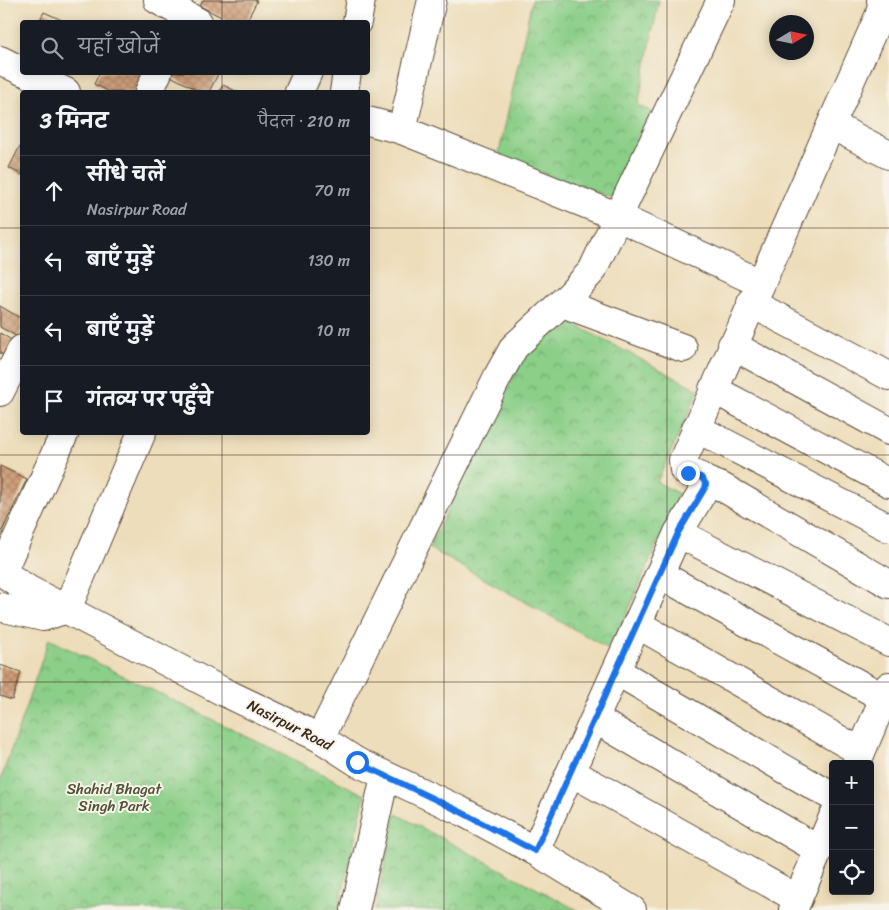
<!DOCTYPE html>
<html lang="hi">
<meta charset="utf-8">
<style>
body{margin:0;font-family:Sriracha,"Playpen Sans Deva",sans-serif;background:#242831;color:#f1f3f6}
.controls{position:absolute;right:15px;bottom:15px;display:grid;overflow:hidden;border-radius:5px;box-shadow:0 2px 12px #0003}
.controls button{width:45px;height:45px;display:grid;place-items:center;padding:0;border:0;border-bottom:1px solid #363941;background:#171b24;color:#f1f3f6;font:25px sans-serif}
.compass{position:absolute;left:769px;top:15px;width:45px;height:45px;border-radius:50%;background:#171b24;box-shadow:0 2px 12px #0003;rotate:80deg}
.stop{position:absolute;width:15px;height:15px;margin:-11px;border:4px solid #1a73e8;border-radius:50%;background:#fff}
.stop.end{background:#1a73e8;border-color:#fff;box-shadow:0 1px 5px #0008}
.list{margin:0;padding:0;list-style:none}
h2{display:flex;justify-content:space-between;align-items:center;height:65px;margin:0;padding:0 20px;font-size:21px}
h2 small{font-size:16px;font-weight:400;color:#9ea1a6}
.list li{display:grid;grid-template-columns:32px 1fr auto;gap:15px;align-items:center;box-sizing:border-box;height:70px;padding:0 20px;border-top:1px solid #363941}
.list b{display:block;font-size:19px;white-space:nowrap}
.list p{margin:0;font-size:16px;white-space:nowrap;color:#9ea1a6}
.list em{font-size:16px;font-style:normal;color:#9ea1a6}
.icon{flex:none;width:28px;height:28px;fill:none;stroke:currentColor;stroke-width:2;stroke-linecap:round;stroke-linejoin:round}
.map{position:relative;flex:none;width:889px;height:910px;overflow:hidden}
.search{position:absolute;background:#171b24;box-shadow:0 2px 12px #0003;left:20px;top:20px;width:350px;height:55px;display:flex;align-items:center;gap:12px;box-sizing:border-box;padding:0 18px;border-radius:5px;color:#9ea1a6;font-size:19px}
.panel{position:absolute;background:#171b24;box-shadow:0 2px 12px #0003;left:20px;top:90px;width:350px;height:345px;border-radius:5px}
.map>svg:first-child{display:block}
.park{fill:url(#park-crowns);stroke:#637c53}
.building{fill:url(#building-cross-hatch)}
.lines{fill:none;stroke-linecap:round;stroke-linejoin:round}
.minor-casing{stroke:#564535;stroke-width:30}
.minor{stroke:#fff;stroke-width:28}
.route{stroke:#1a73e8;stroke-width:6}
.grid{fill:none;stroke:#3b2a1e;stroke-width:1;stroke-opacity:0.55}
.labels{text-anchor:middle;stroke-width:4;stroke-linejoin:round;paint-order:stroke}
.street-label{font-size:15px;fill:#3b2a1e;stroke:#f7f3e8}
.park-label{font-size:15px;fill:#4f5338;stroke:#f7f3e8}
</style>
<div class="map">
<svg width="889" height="910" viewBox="0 0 889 910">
<defs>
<pattern id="park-crowns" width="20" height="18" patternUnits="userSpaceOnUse" patternTransform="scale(1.25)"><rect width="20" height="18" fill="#8bcf88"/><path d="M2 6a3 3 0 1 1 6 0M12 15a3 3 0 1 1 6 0" fill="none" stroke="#73a86f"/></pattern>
<pattern id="building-cross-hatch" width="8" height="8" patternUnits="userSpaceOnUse" patternTransform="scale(1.25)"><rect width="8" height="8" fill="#cf9d77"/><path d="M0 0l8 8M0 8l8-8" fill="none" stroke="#a98061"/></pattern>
</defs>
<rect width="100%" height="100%" fill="#f7f3e8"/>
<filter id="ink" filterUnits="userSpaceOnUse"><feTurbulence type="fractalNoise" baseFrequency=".02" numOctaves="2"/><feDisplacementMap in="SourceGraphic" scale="10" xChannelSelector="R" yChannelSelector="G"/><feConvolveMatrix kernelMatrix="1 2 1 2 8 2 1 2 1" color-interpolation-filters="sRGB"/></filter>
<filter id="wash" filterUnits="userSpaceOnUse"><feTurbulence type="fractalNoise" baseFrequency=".0096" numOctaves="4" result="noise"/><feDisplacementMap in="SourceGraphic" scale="20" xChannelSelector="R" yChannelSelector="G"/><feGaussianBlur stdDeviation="1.12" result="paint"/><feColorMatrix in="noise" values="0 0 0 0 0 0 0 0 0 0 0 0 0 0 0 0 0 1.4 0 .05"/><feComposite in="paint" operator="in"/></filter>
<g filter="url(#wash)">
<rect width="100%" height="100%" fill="#edddba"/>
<g class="park">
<polygon points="532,0 659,0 638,105 655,113 616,199 498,158"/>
<polygon points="568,321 699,390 657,482 679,494 611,650 429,548 523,357"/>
<polygon points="49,639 365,795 338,910 0,910 0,782"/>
<polygon points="396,814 577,910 375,910"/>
</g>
<g id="blocks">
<g class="building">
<polygon points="203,0 255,0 257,1 246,22 231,22 200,6"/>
<polygon points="44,12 66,22 39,22"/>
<polygon points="100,72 143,72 136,92 110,92 94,84"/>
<polygon points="163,72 219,72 209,92 201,92"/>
<polygon points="223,85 238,92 219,92"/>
<polygon points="20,146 22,147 22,175 9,168"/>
<polygon points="0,306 22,319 22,329 18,337 0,327"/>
<polygon points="0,333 20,345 11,359 0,353"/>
<polygon points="0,466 27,479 0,535"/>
<polygon points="0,665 21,672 12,700 0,696"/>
</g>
</g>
</g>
<g filter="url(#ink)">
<use href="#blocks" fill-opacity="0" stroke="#564535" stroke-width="1"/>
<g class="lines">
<g class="minor-casing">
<g id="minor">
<polyline points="158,0 198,22"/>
<polyline points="432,0 402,130 616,216 760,283"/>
<polyline points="357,22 361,0"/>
<polyline points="0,60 22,71"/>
<polyline points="25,72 66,92"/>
<polyline points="149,92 158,72"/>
<polyline points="299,92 308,72"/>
<polyline points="344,92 347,72"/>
<polyline points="368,121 402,130"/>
<polyline points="845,132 889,155"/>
<polyline points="562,303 683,348"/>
<polyline points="751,303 889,376"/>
<polyline points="732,345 889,431"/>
<polyline points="713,389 889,483"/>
<polyline points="0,392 22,349"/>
<polyline points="696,428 889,528"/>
<polyline points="704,480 722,487 889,584"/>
<polyline points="678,533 889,642"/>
<polyline points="0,571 29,590 222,691 320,738 357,762 461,811 535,851 632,910"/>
<polyline points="2,572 65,432"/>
<polyline points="661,575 884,698"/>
<polyline points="0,607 43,617 67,609 142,432"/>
<polyline points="637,624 861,752"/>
<polyline points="616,671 833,797"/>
<polyline points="595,719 819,850"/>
<polyline points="320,738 498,376 514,347 570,295 592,271 721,0"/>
<polyline points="856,764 889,686"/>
<polyline points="571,772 798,899"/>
<polyline points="535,851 678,533 705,488 706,484 701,477 684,470 683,460 880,14 882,3 881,0"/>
<polyline points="355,910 385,776"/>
<polyline points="793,910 833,817"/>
</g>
</g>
<use href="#minor" class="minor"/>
</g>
</g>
<g class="lines" filter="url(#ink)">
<polyline class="route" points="357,762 461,812 535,851 678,533 705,488 706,484 701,477 688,473"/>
</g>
<path class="grid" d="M 222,0 L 222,22M 444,0 L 444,910M 667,0 L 667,910M 222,72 L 222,92M 0,228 L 22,228M 368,228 L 889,228M 222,432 L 222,910M 0,455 L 889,455M 0,682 L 889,682"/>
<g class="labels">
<g class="street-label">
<text transform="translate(290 725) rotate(27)" y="5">Nasirpur Road</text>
</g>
<g class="park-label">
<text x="114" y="794">Shahid Bhagat<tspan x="114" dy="17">Singh Park</tspan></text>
</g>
</g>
</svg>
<div class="controls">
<button>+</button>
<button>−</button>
<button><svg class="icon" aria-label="locate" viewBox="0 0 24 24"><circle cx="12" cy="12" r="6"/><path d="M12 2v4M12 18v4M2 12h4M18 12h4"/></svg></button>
</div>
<svg class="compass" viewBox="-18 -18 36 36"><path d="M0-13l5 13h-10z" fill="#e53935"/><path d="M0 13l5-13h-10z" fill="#9ea1a6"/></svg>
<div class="stop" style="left:357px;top:762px"></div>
<div class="stop end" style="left:688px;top:473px"></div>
<div class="search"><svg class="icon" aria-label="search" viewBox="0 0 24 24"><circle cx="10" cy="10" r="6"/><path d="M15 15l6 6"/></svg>यहाँ खोजें</div>
<section class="panel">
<h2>3 मिनट<small>पैदल · 210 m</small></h2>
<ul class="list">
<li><svg class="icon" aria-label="ahead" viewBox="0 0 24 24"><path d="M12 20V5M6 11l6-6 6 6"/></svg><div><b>सीधे चलें</b><p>Nasirpur Road</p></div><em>70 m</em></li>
<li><svg class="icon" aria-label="left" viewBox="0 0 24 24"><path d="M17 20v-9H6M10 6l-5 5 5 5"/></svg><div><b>बाएँ मुड़ें</b></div><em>130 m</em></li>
<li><svg class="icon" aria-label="left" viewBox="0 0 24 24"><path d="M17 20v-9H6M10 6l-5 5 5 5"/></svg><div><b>बाएँ मुड़ें</b></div><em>10 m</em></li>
<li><svg class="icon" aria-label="arrive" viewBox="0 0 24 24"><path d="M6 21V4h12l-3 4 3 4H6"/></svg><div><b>गंतव्य पर पहुँचे</b></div></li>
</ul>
</section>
</div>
